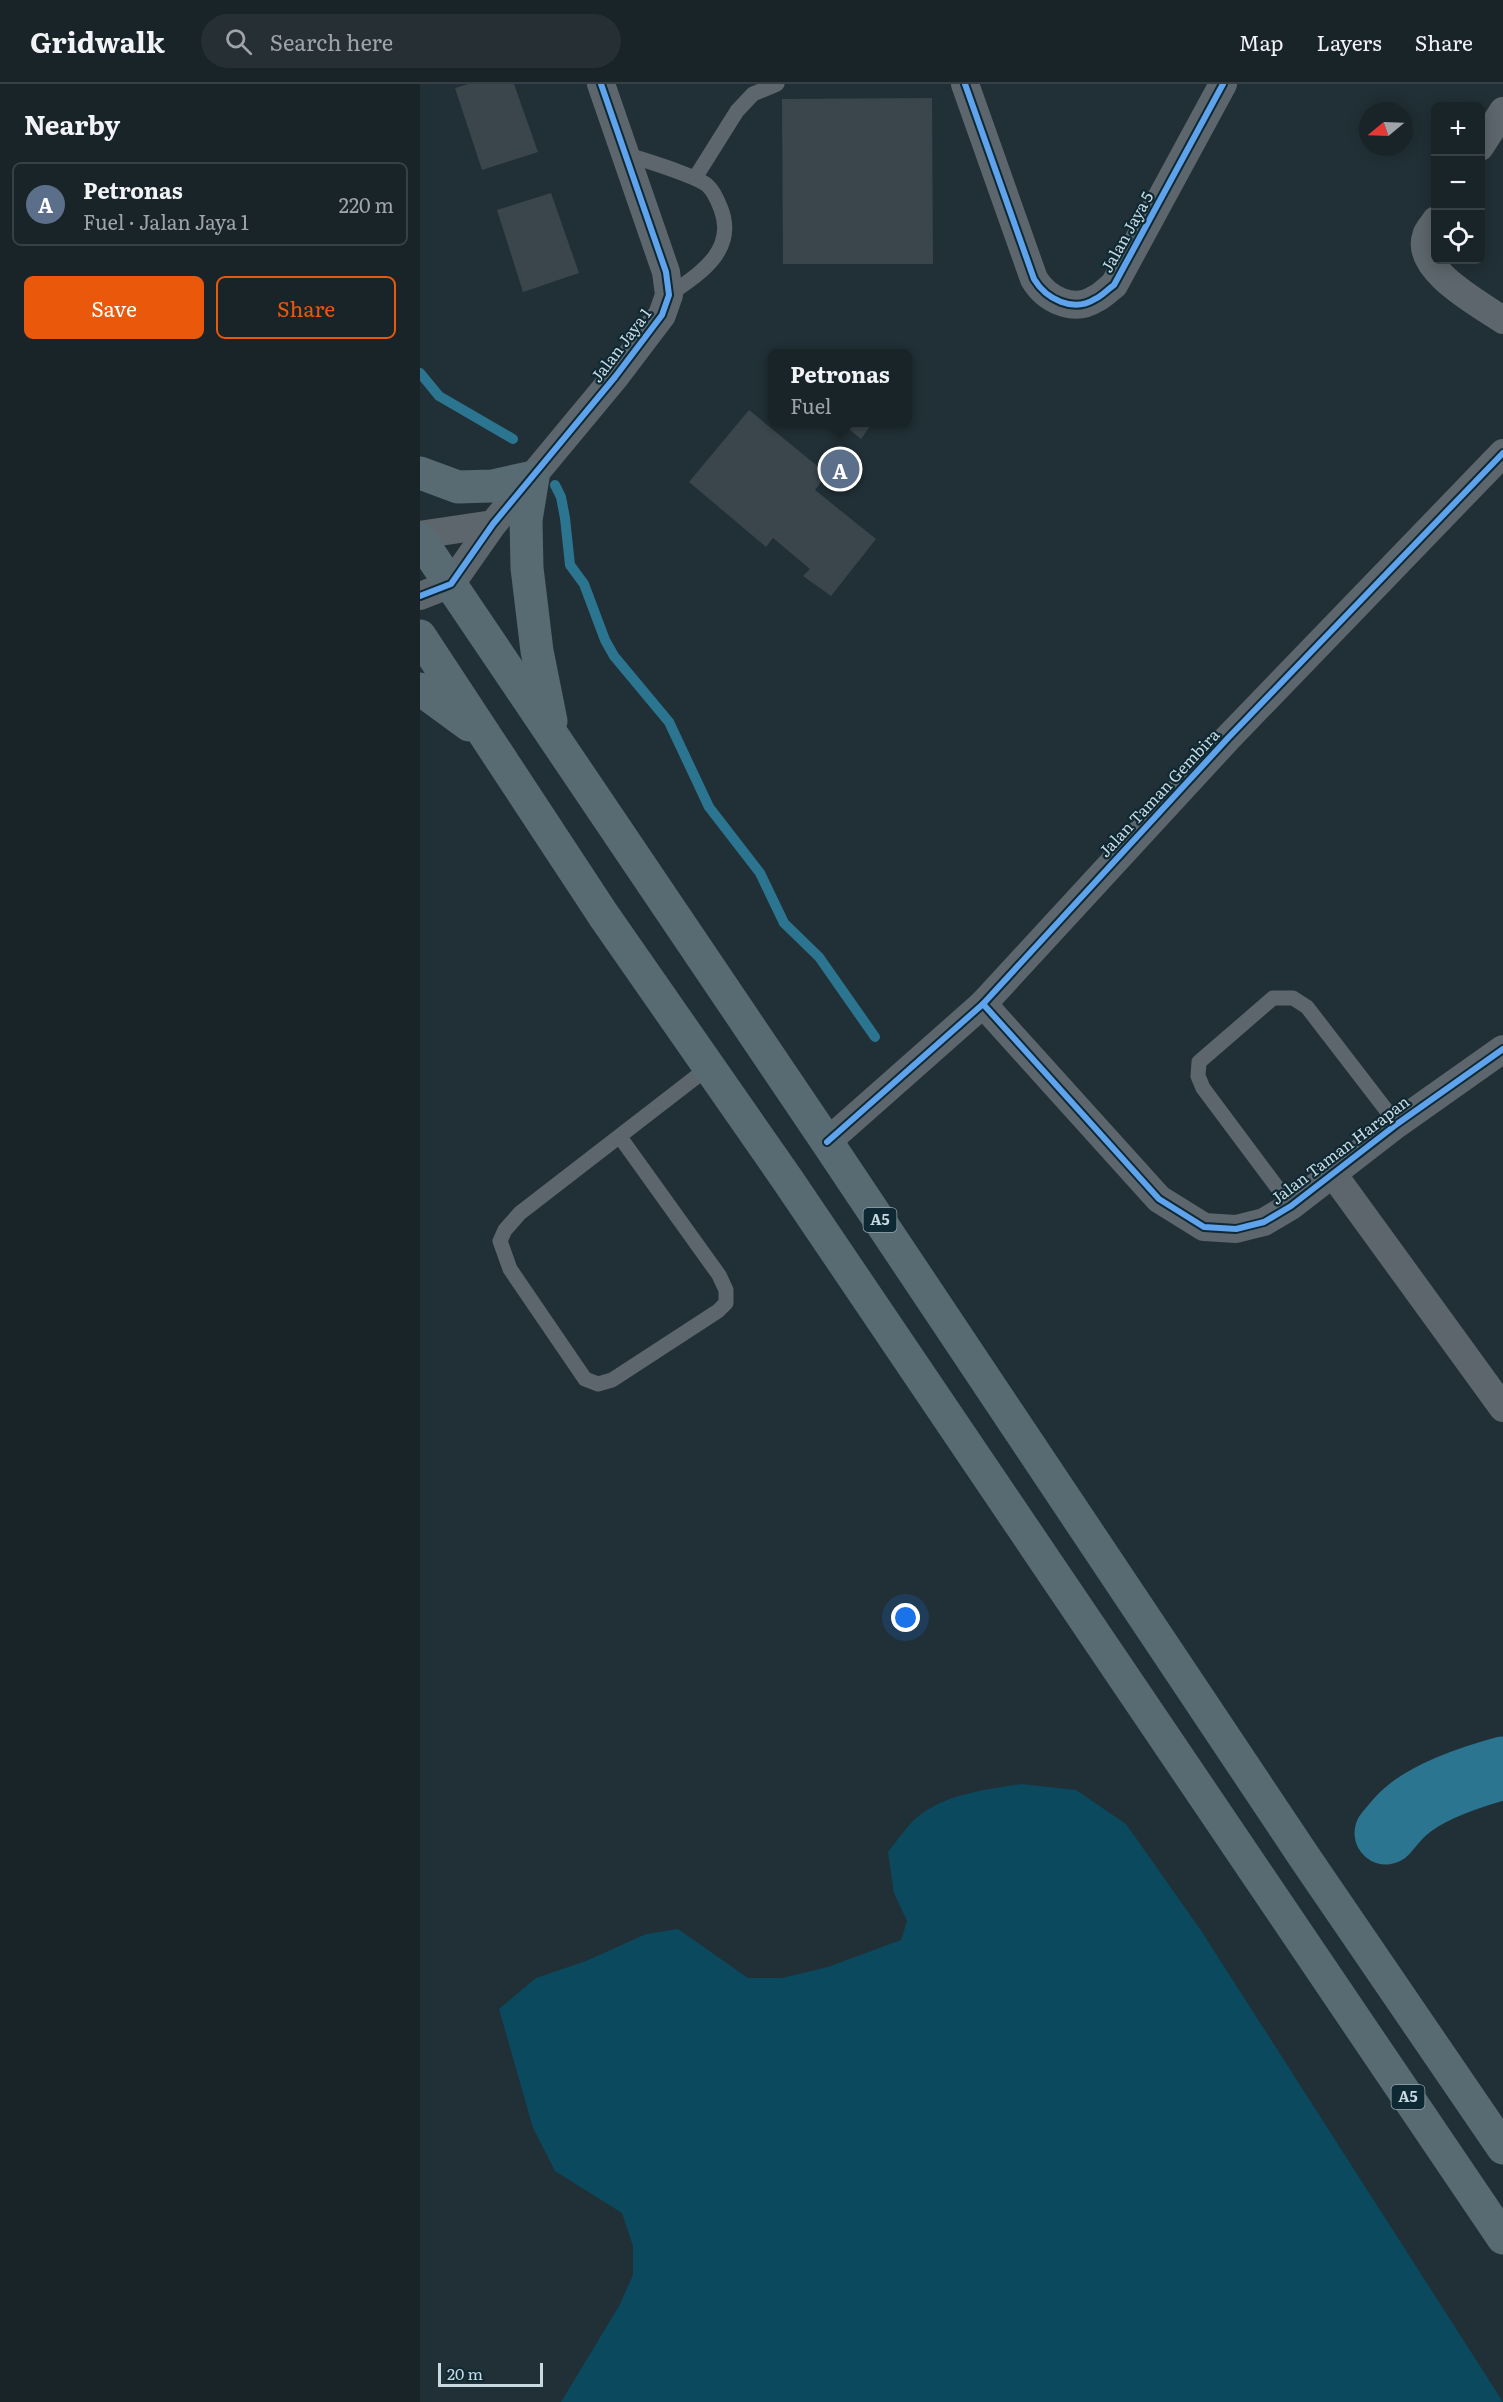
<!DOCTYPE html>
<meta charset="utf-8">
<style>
body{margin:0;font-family:Literata,serif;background:#263034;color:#f1f3f6}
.controls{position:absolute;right:18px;top:18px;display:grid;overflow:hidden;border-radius:9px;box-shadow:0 3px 15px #0003}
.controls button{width:54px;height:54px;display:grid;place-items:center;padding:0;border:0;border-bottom:2px solid #374145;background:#192428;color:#f1f3f6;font:30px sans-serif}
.compass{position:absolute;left:939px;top:18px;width:54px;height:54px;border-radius:50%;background:#192428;box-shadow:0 3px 15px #0003;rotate:251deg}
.scale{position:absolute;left:18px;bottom:15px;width:105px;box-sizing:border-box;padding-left:6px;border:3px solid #c9d9e0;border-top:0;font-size:16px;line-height:21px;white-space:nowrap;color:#c9d9e0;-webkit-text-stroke:4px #0e2934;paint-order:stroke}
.you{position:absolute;left:486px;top:1534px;width:21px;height:21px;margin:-15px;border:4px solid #fff;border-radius:50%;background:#1a73e8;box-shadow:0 0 0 9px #1a73e833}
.badge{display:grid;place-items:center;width:39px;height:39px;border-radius:50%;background:#ea580c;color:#fff;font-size:20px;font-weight:700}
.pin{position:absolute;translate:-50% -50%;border:3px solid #fff;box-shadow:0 2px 6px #0006}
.popup{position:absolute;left:348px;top:265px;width:144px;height:78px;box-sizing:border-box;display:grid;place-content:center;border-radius:9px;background:#192428;filter:drop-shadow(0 2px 4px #0005);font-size:20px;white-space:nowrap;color:#9fa4a8}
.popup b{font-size:22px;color:#f1f3f6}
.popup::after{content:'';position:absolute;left:50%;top:100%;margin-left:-12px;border:12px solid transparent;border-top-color:#192428}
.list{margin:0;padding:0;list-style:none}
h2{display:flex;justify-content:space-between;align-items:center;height:78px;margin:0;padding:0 24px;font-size:26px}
h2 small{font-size:20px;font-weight:400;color:#9fa4a8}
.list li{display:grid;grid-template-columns:39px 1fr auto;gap:18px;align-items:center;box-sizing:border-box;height:84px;margin:0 12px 12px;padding:0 12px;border:2px solid #374145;border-radius:9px}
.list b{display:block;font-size:22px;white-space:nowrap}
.list p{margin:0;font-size:20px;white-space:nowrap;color:#9fa4a8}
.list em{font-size:20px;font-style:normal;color:#9fa4a8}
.actions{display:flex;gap:12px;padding:18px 24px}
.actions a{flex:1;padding:14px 0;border:2px solid #ea580c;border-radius:9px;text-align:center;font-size:21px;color:#ea580c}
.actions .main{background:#ea580c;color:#fff}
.icon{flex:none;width:33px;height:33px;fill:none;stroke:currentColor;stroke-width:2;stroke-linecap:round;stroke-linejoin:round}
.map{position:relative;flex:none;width:1083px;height:2318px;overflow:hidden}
header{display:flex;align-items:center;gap:36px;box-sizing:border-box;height:84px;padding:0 30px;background:#192428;border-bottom:2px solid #374145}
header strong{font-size:28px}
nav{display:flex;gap:33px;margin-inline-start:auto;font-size:21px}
.search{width:420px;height:54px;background:#263034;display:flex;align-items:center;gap:15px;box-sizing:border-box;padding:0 21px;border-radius:33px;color:#9fa4a8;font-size:22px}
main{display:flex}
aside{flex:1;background:#192428}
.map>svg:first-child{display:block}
.green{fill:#0a495e}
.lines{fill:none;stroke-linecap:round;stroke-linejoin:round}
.stream{stroke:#2c7591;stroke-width:10}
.river{stroke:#2c7591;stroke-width:63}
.building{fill:#3a464b}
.service{stroke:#5c666c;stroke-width:15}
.minor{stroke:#5c666c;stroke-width:28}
.trunk{stroke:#586a72;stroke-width:33}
.cycleway-casing{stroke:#0e2934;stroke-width:10}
.cycleway{stroke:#60a3ed;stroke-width:6}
.labels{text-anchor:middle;stroke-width:4.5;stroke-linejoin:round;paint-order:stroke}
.shield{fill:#0e2934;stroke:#91a4ac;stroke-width:1.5}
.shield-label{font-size:15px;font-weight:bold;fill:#c9d9e0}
.street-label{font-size:16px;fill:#c9d9e0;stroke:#0e2934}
</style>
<header>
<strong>Gridwalk</strong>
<div class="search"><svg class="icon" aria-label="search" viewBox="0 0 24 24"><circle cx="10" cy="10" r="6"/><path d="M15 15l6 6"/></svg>Search here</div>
<nav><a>Map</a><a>Layers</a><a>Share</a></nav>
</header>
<main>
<aside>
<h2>Nearby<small></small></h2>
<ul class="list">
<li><span class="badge" style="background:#5c6f8a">A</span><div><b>Petronas</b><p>Fuel · Jalan Jaya 1</p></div><em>220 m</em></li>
</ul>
<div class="actions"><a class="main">Save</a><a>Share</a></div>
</aside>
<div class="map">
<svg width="1083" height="2318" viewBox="0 0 1083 2318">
<rect width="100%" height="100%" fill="#213036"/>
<path class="green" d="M 601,1700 L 656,1706 L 706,1740 L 780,1845 L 1083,2318 L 141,2318 L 199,2222 L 213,2191 L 213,2162 L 202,2129 L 135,2087 L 113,2044 L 79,1925 L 116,1894 L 166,1877 L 226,1850 L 258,1845 L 328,1894 L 362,1894 L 408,1883 L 481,1856 L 487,1837 L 474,1809 L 468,1768 C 475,1759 483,1748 491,1739 C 519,1710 565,1706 601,1700 Z"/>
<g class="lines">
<g class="stream">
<polyline points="0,289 19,312 93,355"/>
<polyline points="135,401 141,413 145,434 150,481 164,500 185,556 194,572 249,638 289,723 340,789 364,839 399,873 455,953"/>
</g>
<path class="river" d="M 966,1749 C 972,1742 978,1734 985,1728 C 1008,1707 1054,1692 1083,1684"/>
</g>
<g class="building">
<polygon points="48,0 94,0 118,68 62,86 35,4"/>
<polygon points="512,14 513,180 363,180 362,15"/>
<polygon points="131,109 159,189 103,208 77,126"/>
<polygon points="329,326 407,390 395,406 456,455 411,512 383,492 390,485 353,454 346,463 269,398"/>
<polygon points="420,338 453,338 441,355"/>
</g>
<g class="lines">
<g class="service">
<path d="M 206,70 C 223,76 275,91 287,101 C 294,107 298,117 301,125 C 317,167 279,190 249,211"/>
<polyline points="275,94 317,27 333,10 357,0"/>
<polyline points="200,1053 299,1191 306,1206 306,1219 298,1227 192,1296 178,1300 165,1295 90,1185 80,1157 85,1146 100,1129 289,983"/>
<polyline points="871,1122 783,1004 778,992 779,978 853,914 873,914 887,923 977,1040"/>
</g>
<g class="minor">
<path d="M 545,0 L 614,195 C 626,215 653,229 675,215 C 682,212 688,205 694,201 L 803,0"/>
<polyline points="1060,63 1083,27"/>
<path d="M 1016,136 C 1013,141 1007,146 1006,152 C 995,186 1060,220 1083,236"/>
<polyline points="0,451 73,440"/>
<polyline points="0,512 31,500 73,440 195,293 242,231 249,211 246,188 181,0"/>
<polyline points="563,920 739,1115 784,1143 816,1145 844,1138 871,1122 977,1040 1083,965"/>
<polyline points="407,1058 563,920 808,654 1083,369"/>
<polyline points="913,1090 1083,1324"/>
</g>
<g class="trunk">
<polyline points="0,389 38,403 72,402 113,393 106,436 107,484 117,567 131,637"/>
<polyline points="0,455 407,1058 885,1774 1083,2064"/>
<polyline points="0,552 184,832 367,1095 1083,2154"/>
<polyline points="0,605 49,641"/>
</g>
<g class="cycleway-casing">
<g id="cycleway">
<path d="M 545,0 L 614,195 C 626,215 653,229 675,215 C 682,212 688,205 694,201 L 803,0"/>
<polyline points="0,512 31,500 73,440 195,293 242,231 249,211 246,188 181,0"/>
<polyline points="563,920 739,1115 784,1143 816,1145 844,1138 871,1122 977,1040 1083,965"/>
<polyline points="407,1058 563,920 808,654 1083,369"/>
</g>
</g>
<use href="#cycleway" class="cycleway"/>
</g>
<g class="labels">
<g class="shield">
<rect x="443.5" y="1124" width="33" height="24" rx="4.5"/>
<rect x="971.5" y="2001" width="33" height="24" rx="4.5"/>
</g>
<g class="shield-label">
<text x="460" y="1141">A5</text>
<text x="988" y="2018">A5</text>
</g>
<g class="street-label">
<text transform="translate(707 148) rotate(-61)" y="6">Jalan Jaya 5</text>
<text transform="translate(201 261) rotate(-53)" y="6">Jalan Jaya 1</text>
<text transform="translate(739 709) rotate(-47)" y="6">Jalan Taman Gembira</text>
<text transform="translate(920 1066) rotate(-37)" y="6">Jalan Taman Harapan</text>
</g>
</g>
</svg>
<div class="controls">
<button>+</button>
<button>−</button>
<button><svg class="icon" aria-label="locate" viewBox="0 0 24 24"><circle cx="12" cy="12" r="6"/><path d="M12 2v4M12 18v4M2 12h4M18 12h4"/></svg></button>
</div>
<svg class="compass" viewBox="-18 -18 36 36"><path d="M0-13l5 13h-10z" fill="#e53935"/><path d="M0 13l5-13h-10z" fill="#9fa4a8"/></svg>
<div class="scale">20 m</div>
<div class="you"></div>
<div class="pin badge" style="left:420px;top:385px;background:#5c6f8a">A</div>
<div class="popup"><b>Petronas</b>Fuel</div>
</div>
</main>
